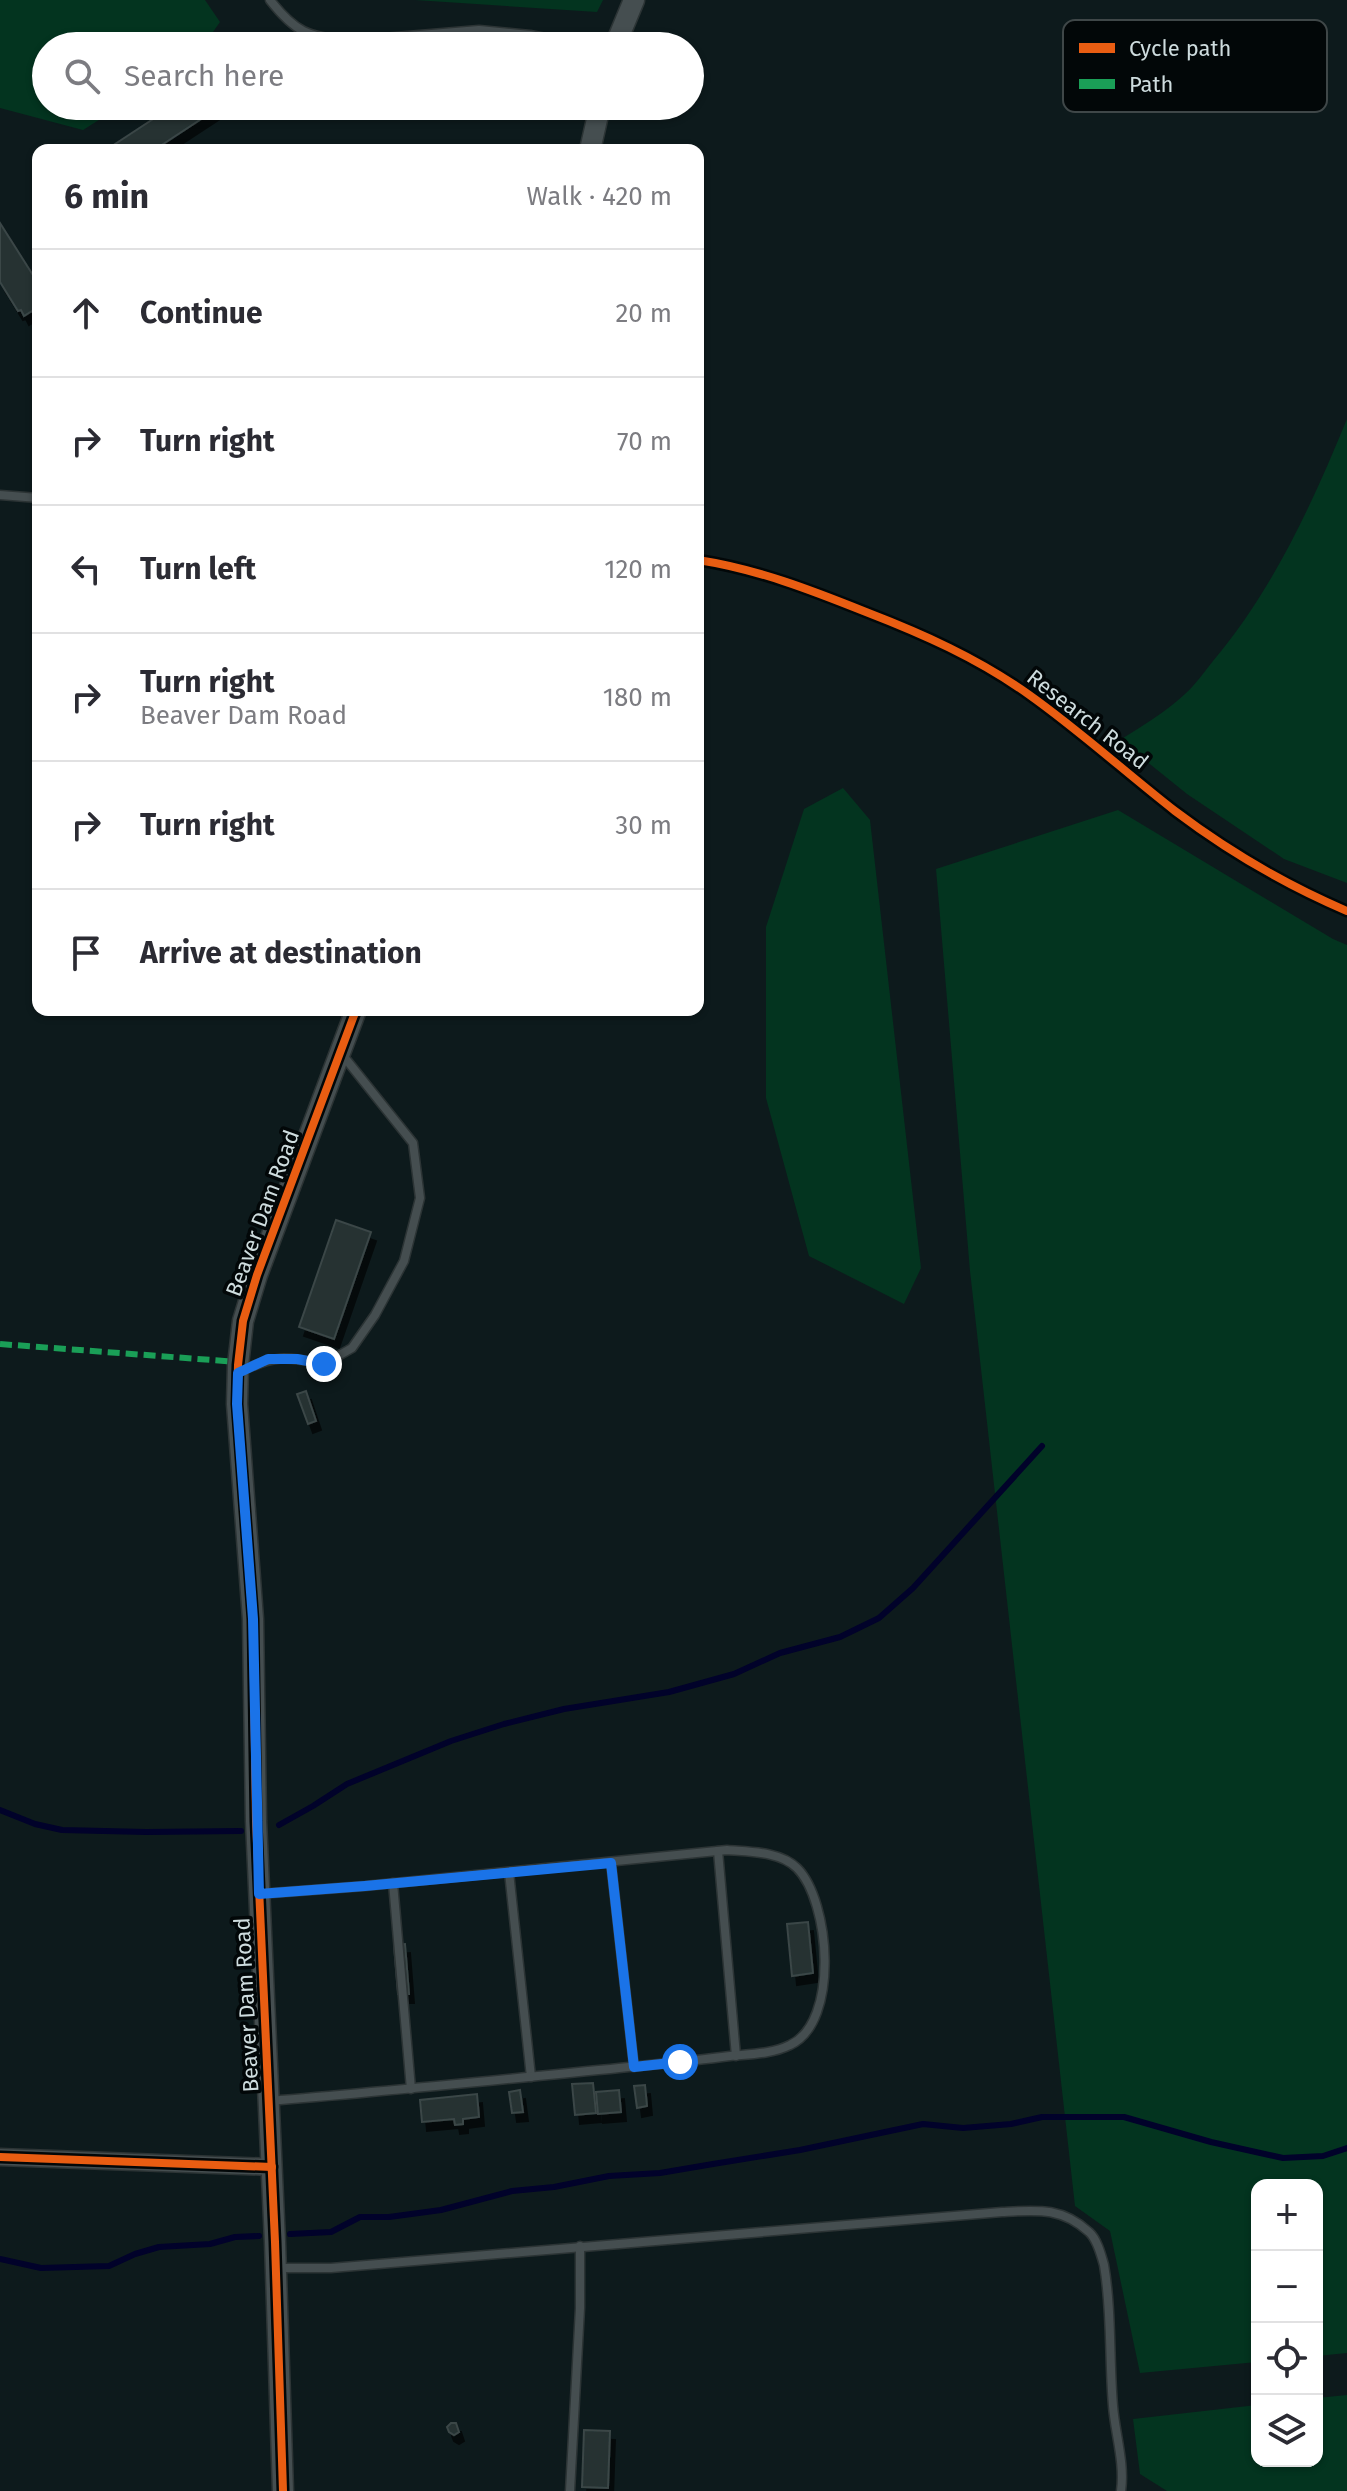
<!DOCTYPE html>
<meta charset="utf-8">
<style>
body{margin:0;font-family:"Fira Sans",sans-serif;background:#f7f7f7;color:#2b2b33}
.controls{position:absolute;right:24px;bottom:24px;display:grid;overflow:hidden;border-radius:16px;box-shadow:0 2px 6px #0004}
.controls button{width:72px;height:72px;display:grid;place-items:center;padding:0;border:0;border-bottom:2px solid #e1e1e2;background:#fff;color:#2b2b33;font:40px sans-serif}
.stop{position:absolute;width:24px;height:24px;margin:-18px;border:6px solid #1a73e8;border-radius:50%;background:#fff}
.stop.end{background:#1a73e8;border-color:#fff;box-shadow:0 2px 8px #0008}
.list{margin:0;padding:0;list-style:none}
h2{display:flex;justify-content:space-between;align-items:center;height:104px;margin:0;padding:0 32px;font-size:34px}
h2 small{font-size:26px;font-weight:400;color:#7c7c81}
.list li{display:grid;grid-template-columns:52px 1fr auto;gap:24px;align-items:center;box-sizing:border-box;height:128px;padding:0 32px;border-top:2px solid #e1e1e2}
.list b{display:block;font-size:30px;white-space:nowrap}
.list p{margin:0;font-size:26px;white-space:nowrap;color:#7c7c81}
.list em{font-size:26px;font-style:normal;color:#7c7c81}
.icon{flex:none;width:44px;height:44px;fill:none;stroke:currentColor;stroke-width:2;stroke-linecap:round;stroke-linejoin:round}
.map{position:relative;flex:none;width:1347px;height:2491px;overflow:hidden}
.search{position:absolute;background:#fff;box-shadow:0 2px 6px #0004;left:32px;top:32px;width:672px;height:88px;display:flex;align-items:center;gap:20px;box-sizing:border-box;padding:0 28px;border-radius:44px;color:#7c7c81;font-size:30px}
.panel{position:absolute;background:#fff;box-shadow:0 2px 6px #0004;left:32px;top:144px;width:672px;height:872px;border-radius:16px}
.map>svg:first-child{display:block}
.green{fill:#03341f}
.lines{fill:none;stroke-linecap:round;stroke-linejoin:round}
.stream{stroke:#01022a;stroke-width:6}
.building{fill:#253333;stroke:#3b4647;stroke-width:2;filter:url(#shadow)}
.service-casing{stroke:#2c3435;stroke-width:11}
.minor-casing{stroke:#2c3435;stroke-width:19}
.tertiary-casing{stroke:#2c3435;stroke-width:23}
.service{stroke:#454e50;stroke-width:8}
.minor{stroke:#454e50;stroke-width:16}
.tertiary{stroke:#454e50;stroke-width:20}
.quiet{stroke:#1a9f57;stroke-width:6;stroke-dasharray:12 6;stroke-linecap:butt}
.cycleway-casing{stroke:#020708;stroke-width:13}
.cycleway{stroke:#e95d12;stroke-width:8}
.route{stroke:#1a73e8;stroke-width:10}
.labels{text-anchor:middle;stroke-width:7;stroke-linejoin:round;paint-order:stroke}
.street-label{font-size:22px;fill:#cedcde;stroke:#020708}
.key{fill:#020708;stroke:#3f4748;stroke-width:2}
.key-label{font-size:22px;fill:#cedcde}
</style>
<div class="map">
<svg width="1347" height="2491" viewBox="0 0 1347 2491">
<defs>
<filter id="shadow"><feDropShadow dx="5" dy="9" stdDeviation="0" flood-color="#0009"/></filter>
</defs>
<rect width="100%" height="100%" fill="#0d1a1c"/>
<g class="green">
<polygon points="0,0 205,0 220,22 203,46 46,46 46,106 121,106 83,130 0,108"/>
<polygon points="415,0 603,0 597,12"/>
<path d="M 1347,419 L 1347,883 L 1284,859 L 1187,794 L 1120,740 C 1142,726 1166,712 1185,694 C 1196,684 1204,672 1213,661 C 1273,590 1312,504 1347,419 Z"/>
<polygon points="843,788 870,820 921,1268 904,1304 809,1256 766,1098 766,927 804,809"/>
<polygon points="1118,810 1333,939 1347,945 1347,2353 1317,2356 1317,2185 1257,2185 1257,2362 1140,2373 1110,2231 1075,2206 970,1271 936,869"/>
<polygon points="1347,2395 1347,2491 1167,2491 1140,2474 1133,2419 1257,2405 1257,2461 1317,2461 1317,2398"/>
</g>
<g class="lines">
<g class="stream">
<polyline points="0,1810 35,1824 62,1830 146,1832 241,1831"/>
<polyline points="279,1825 313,1806 347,1784 451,1741 504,1724 564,1709 669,1692 734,1674 780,1653 840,1637 879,1618 913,1588 1042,1446"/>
<polyline points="290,2234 331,2232 360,2217 389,2217 441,2210 512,2191 554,2187 609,2176 660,2173 713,2164 800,2150 923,2124 963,2128 1011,2124 1042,2117 1124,2117 1211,2142 1283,2158 1323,2156 1347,2148"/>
<polyline points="0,2259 41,2268 109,2266 135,2254 159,2247 210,2244 235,2237 259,2236"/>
</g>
</g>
<g class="building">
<polygon points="173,106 221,106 154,150 106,150"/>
<polygon points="0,223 38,283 38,310 33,313 32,311 24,316 21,310 18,311 0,282"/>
<polygon points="336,1220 371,1232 334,1339 299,1327"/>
<polygon points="306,1391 316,1421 308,1424 297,1394"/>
<polygon points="808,1922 813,1973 792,1976 787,1924"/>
<polygon points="405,1944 409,1994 398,1994 394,1945"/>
<polygon points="593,2083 596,2113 575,2115 572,2084"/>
<polygon points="645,2085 647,2106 637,2108 634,2086"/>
<polygon points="520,2090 523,2112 512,2113 509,2092"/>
<polygon points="619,2090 621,2112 598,2114 596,2092"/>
<polygon points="477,2094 479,2117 463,2119 463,2124 455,2125 454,2119 422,2122 420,2100"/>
<polygon points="451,2423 456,2423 459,2432 454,2435 449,2432 447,2427"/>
<polygon points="584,2430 610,2431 608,2488 582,2487"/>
</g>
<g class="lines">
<g class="service-casing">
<g id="service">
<path d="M 270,0 C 295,32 308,37 348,41 L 479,30 L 530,35 L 586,46"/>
<polyline points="0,495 38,498"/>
<path d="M 698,560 C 757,569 811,590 866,612 C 923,634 977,658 1028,694 C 1079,730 1125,772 1175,811 C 1228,851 1286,885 1347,911"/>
<path d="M 239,1372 C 275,1355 285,1356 324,1364 L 352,1348 L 375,1315 L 404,1261 L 420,1198 L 413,1143 L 341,1053"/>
<polyline points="718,1851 736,2056"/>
<polyline points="611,1863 634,2067"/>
<polyline points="509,1872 531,2077"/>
<polyline points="393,1883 411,2089"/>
<path d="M 259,1894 L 365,1886 L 727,1850 C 749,1852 780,1851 797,1868 C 830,1901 840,2022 790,2045 C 772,2054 750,2054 730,2056 C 700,2060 670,2063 640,2066 C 516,2078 393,2091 270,2101"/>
<path d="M 277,2268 L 331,2268 L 1002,2212 C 1037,2210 1062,2207 1089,2232 C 1097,2239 1101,2254 1104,2265 C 1112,2311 1109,2359 1113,2406 C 1115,2433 1125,2463 1121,2491"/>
<polyline points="570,2491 580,2308 580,2246"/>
</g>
</g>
<g class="minor-casing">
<polyline id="minor" points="0,2157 272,2167"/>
</g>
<g class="tertiary-casing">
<g id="tertiary">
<polyline points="615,46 634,0"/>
<polyline points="590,150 600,106"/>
<polyline points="283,2491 275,2242 256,1821 253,1619 237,1404 238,1365 243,1321 257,1275 356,1010"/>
</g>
</g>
<use href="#service" class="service"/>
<use href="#minor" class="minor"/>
<use href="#tertiary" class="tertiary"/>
<polyline class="quiet" points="0,1344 238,1362"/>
<g class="cycleway-casing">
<g id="cycleway">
<path d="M 698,560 C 757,569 811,590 866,612 C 923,634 977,658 1028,694 C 1079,730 1125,772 1175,811 C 1228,851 1286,885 1347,911"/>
<polyline points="0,2157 272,2167"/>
<polyline points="283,2491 275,2242 256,1821 253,1619 237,1404 238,1365 243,1321 257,1275 356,1010"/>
</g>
</g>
<use href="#cycleway" class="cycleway"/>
</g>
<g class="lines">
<polyline class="route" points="324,1364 297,1359 268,1359 238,1373 237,1404 253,1619 259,1894 365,1886 611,1863 634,2067 680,2062"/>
</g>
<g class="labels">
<g class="street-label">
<text transform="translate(1088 719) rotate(38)" y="8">Research Road</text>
<text transform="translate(262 1213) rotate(-70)" y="8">Beaver Dam Road</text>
<text transform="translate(246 2005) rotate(-93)" y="8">Beaver Dam Road</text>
</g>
</g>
<rect x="1063" y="20" width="264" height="92" rx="12" class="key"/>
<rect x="1079" y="43" width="36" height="10" fill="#e95d12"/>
<rect x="1079" y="79" width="36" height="10" fill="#1a9f57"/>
<g class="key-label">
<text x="1129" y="56">Cycle path</text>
<text x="1129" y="92">Path</text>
</g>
</svg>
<div class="controls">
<button>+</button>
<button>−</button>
<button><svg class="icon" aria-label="locate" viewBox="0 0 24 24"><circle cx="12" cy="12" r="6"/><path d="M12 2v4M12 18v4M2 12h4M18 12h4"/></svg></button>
<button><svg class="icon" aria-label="layers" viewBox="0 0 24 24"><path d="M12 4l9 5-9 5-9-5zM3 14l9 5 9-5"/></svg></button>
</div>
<div class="stop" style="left:680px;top:2062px"></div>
<div class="stop end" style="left:324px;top:1364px"></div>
<div class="search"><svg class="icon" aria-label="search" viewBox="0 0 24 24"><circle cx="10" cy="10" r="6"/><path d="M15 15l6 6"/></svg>Search here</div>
<section class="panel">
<h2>6 min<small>Walk · 420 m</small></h2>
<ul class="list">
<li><svg class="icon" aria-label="ahead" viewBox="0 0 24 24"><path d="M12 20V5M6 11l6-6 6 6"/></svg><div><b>Continue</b></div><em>20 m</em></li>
<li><svg class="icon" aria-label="right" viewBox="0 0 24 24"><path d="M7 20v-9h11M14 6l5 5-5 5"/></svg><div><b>Turn right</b></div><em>70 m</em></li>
<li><svg class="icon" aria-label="left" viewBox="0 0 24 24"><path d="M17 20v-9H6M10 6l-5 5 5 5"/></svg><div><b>Turn left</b></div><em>120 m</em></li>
<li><svg class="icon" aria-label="right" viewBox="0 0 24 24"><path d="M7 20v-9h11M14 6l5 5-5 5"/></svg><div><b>Turn right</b><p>Beaver Dam Road</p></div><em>180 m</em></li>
<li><svg class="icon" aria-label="right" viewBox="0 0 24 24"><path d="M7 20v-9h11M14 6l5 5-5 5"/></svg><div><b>Turn right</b></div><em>30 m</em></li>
<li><svg class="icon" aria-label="arrive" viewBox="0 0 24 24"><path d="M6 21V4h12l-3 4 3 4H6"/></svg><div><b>Arrive at destination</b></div></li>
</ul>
</section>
</div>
